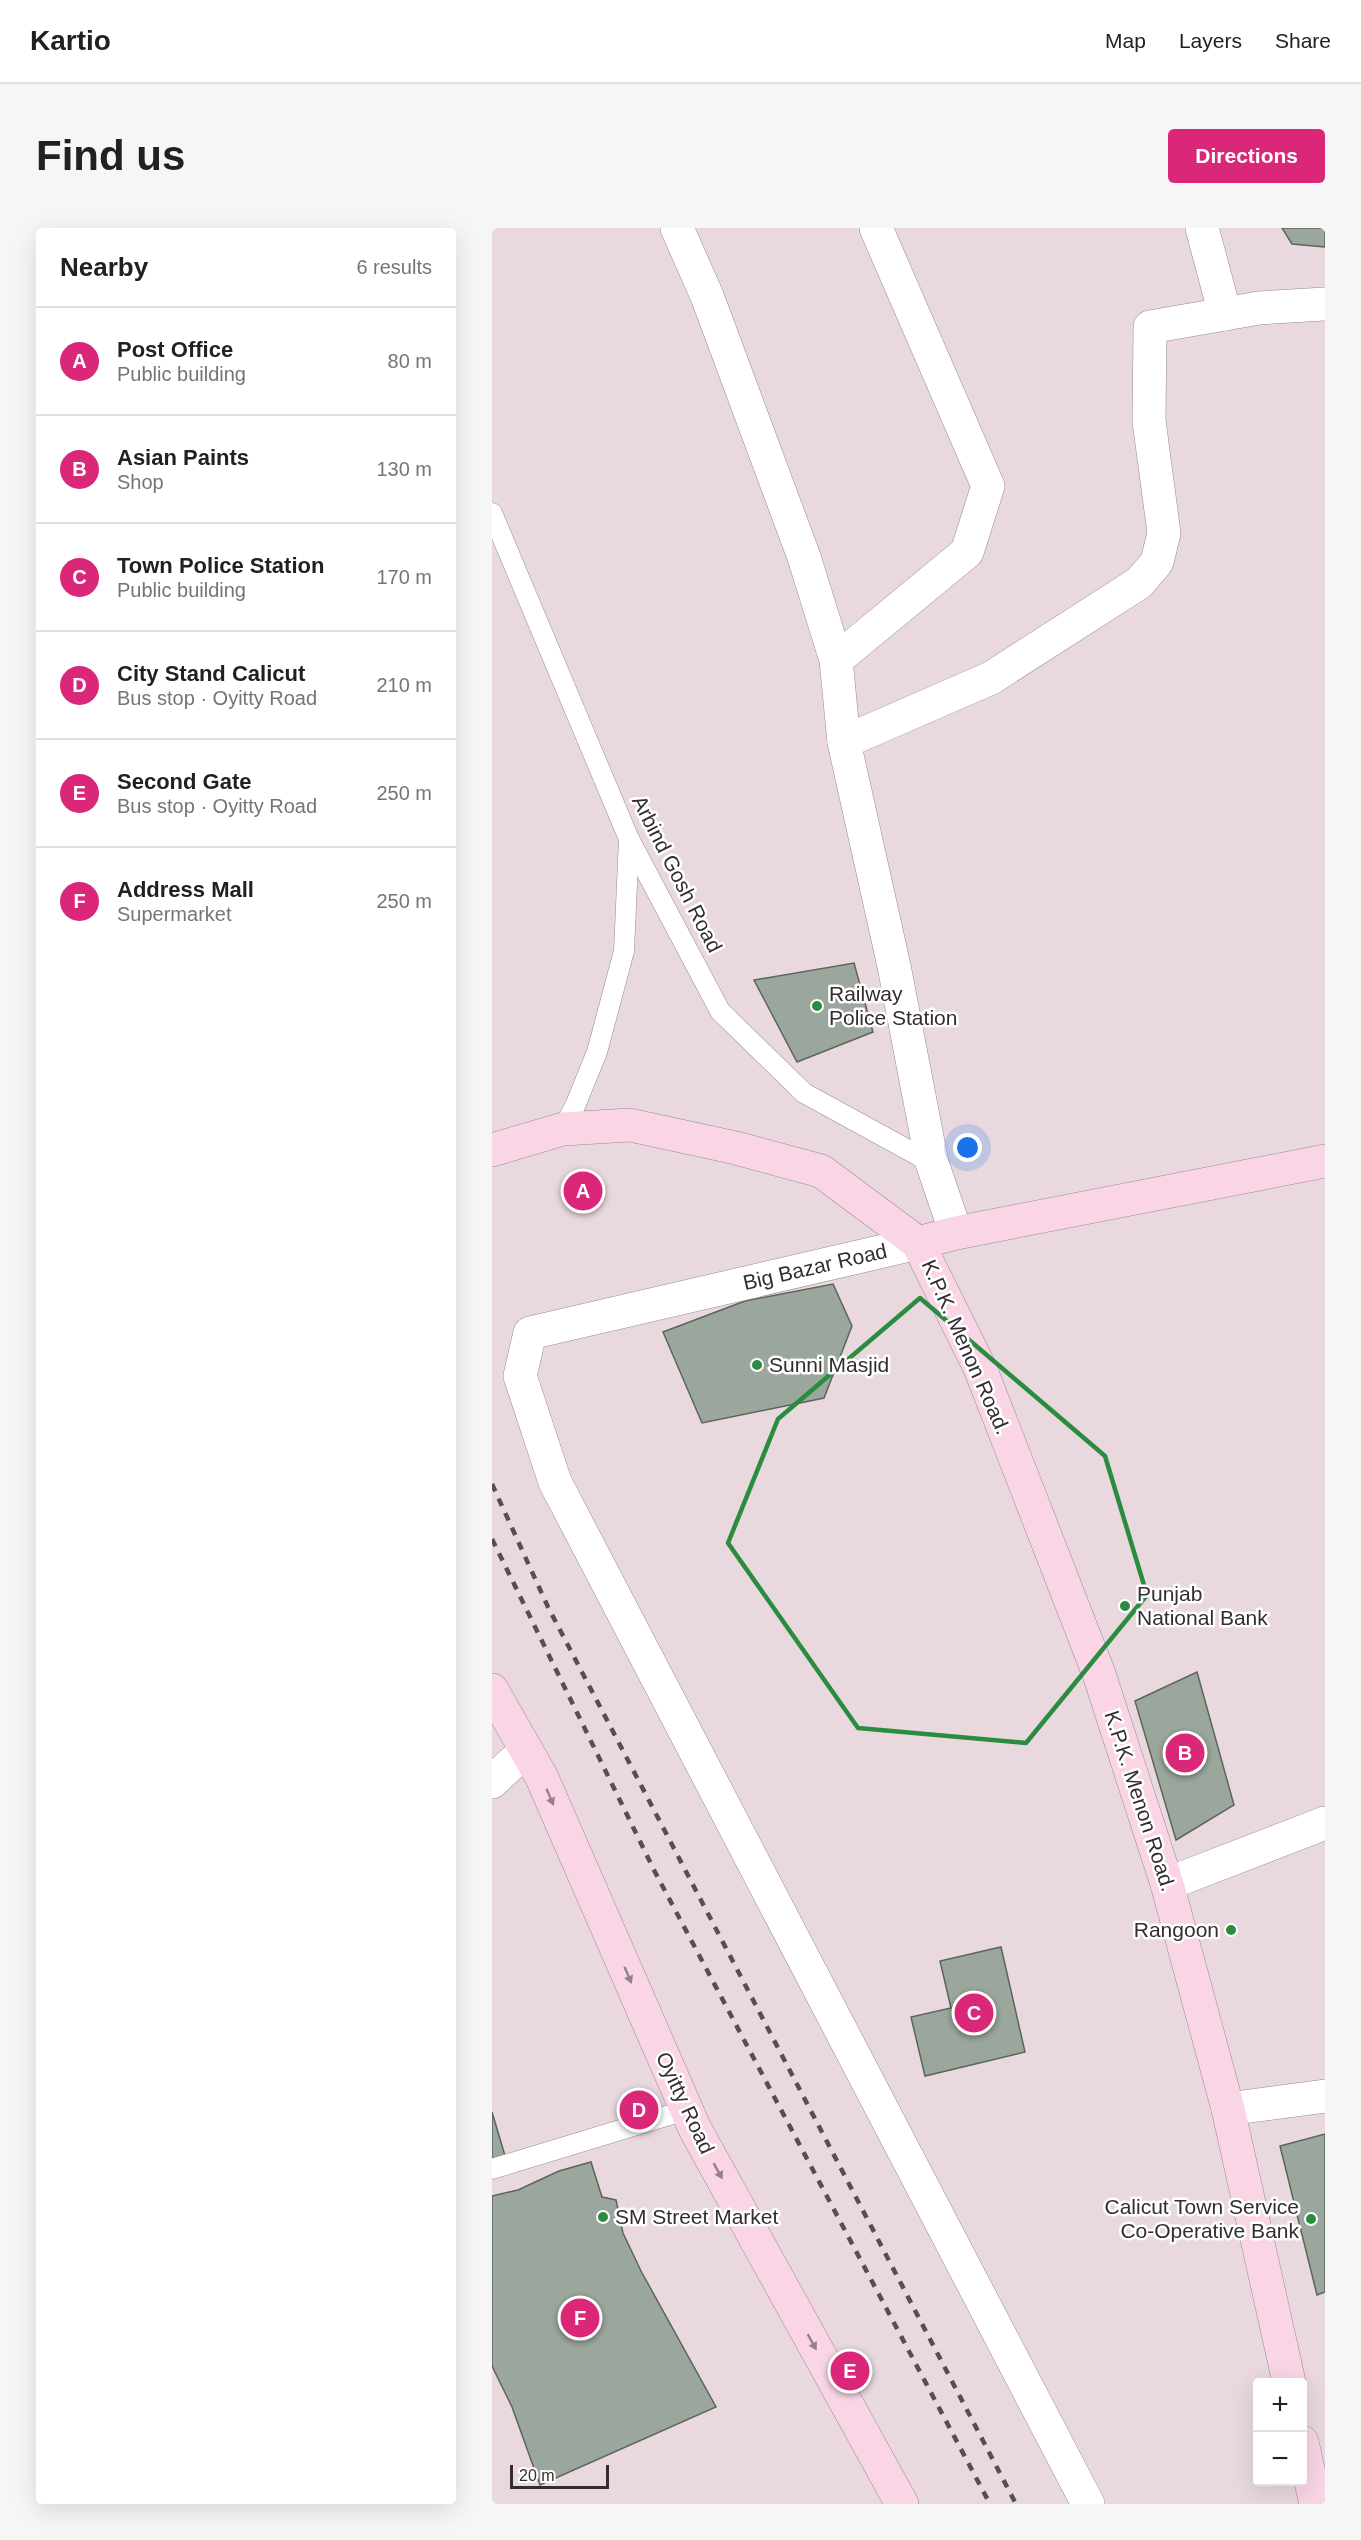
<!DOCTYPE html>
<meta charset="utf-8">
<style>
body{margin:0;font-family:Helvetica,sans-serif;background:#f6f6f6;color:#202124}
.controls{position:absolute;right:18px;bottom:18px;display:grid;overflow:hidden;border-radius:6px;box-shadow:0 6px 24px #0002}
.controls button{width:54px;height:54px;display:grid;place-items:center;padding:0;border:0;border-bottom:2px solid #e0e0e0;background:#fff;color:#202124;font:30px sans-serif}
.scale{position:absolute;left:18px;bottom:15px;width:99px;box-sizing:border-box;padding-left:6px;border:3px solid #332d2f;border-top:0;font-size:16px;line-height:21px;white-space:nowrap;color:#332d2f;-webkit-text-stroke:4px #fff;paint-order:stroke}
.you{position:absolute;left:476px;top:920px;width:21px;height:21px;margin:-15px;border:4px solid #fff;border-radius:50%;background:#1a73e8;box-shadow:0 0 0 9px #1a73e833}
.badge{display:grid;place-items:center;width:39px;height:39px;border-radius:50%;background:#db2777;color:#fff;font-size:20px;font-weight:700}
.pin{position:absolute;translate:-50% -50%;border:3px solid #fff;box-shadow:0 2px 6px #0006}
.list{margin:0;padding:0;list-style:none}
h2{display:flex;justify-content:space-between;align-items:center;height:78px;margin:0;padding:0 24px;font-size:26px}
h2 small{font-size:20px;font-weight:400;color:#757577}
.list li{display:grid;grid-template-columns:39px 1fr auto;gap:18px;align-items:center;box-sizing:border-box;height:108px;padding:0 24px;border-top:2px solid #e0e0e0}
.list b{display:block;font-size:22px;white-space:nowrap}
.list p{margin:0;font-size:20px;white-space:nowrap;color:#757577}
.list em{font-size:20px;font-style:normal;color:#757577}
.map{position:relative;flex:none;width:833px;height:2276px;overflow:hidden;border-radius:6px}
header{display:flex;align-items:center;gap:36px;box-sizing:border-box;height:84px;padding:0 30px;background:#fff;border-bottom:2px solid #e0e0e0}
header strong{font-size:28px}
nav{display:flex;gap:33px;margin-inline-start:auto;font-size:21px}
.intro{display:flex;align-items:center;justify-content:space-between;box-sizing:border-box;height:144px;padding:0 36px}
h1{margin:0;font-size:42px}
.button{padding:15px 27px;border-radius:6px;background:#db2777;color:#fff;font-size:21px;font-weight:700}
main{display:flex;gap:36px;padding:0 36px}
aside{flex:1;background:#fff;border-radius:6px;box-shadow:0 6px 24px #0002}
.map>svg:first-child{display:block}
.building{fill:#9ba79c;stroke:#5b655b;stroke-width:1.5}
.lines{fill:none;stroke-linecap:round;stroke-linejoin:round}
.lane-casing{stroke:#998a8f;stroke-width:21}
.street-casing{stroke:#998a8f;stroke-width:34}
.secondary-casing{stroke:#998a8f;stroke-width:34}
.lane{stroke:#fff;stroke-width:20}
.street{stroke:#fff;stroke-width:33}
.secondary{stroke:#f9d5e6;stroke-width:33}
.rail{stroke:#564e51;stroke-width:4.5;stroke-dasharray:8 8;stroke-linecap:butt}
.oneway{fill:#96818a}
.marked{fill:none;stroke:#2b8c3f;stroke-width:4.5;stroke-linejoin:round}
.poi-dot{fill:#2b8c3f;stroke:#fff;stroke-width:2}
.labels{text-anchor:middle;stroke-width:5;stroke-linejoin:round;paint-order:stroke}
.street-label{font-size:21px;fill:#332d2f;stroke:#fff}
.poi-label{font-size:21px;fill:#332d2f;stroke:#fff;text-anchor:start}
</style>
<header>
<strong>Kartio</strong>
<nav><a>Map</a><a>Layers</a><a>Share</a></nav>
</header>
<div class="intro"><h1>Find us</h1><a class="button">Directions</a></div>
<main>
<aside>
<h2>Nearby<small>6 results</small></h2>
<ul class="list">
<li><span class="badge">A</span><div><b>Post Office</b><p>Public building</p></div><em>80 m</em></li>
<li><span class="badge">B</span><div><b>Asian Paints</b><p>Shop</p></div><em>130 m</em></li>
<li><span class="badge">C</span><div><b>Town Police Station</b><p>Public building</p></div><em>170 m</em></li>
<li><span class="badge">D</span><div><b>City Stand Calicut</b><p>Bus stop · Oyitty Road</p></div><em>210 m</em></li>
<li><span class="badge">E</span><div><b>Second Gate</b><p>Bus stop · Oyitty Road</p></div><em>250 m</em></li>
<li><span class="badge">F</span><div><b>Address Mall</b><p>Supermarket</p></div><em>250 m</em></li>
</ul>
</aside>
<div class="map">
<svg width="833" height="2276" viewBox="0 0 833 2276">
<rect width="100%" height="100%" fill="#e9d9df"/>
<g class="building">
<polygon points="790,0 833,0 833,19 800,16"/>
<polygon points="362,735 381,804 305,834 262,752"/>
<polygon points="341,1056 360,1098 332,1170 210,1195 171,1104 253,1073"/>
<polygon points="705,1444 742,1577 684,1612 643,1473"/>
<polygon points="509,1719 533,1824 433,1848 419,1789 459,1780 448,1733"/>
<polygon points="0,1884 14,1931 0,1935"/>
<polygon points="833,1906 833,2064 825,2067 788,1918"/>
<polygon points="99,1934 110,1969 124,1972 131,2005 149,2043 224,2179 48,2257 20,2179 0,2138 0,1968 26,1962 67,1943"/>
</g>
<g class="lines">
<g class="lane-casing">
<g id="lane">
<polyline points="0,285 137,611 228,783 312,865 440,935"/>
<polyline points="71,901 83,878 105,824 132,723 137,611"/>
<polyline points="0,1941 194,1882"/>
</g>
</g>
<g class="street-casing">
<g id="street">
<polyline points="185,0 215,68 312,329 344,432 352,514 402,738 440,935 464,1005"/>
<polyline points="710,0 733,86"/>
<polyline points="344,432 475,324 496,258 384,0"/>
<polyline points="352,514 499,450 647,355 665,334 672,305 657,193 658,99 767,80 833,76"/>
<polyline points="426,1015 38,1105 28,1148 63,1254 596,2276"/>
<polyline points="0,1554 34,1522"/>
<polyline points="675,1656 833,1595"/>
<polyline points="736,1881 833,1868"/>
</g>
</g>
<g class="secondary-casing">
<g id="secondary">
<polyline points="0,922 71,901 138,897 244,920 329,943 426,1015 488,1140 607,1446 675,1656 736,1881 797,2154"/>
<polyline points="426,1015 464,1005 833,933"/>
<polyline points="0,1462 50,1550 203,1901 410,2276"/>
<polyline points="810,2214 824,2276"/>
</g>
</g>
<use href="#lane" class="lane"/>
<use href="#street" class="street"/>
<use href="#secondary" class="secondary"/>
<g class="rail">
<polyline points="0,1256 56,1379 524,2276"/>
<polyline points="0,1311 163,1644 498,2276"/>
</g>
</g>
<defs><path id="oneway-solid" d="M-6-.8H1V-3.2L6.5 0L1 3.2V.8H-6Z" transform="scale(1.5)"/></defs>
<g class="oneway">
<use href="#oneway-solid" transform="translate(58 1569) rotate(67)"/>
<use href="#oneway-solid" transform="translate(136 1747) rotate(67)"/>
<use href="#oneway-solid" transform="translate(226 1943) rotate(61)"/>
<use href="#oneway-solid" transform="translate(320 2114) rotate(61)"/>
</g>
<path class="marked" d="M 428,1070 L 613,1228 L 655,1367 L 534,1515 L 366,1500 L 236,1315 L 286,1191 Z"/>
<g class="poi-dot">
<circle cx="325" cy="778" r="6"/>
<circle cx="265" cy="1137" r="6"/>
<circle cx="633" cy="1378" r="6"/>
<circle cx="739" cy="1702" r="6"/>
<circle cx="111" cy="1989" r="6"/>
<circle cx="819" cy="1991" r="6"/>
</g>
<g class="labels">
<g class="street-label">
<text transform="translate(185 646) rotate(63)" y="7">Arbind Gosh Road</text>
<text transform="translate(323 1039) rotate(-13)" y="7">Big Bazar Road</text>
<text transform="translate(474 1119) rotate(66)" y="7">K.P.K. Menon Road.</text>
<text transform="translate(648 1573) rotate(72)" y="7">K.P.K. Menon Road.</text>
<text transform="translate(193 1875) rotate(65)" y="7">Oyitty Road</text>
</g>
<g class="poi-label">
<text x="337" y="773">Railway<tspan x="337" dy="24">Police Station</tspan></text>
<text x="277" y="1144">Sunni Masjid</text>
<text x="645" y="1373">Punjab<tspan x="645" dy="24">National Bank</tspan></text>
<text x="727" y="1709" text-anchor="end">Rangoon</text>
<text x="807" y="1986" text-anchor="end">Calicut Town Service<tspan x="807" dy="24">Co-Operative Bank</tspan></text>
<text x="123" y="1996">SM Street Market</text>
</g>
</g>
</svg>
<div class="controls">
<button>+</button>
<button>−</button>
</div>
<div class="scale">20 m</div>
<div class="you"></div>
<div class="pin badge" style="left:91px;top:963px">A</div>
<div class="pin badge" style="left:693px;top:1525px">B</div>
<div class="pin badge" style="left:482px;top:1785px">C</div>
<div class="pin badge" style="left:147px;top:1882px">D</div>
<div class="pin badge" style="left:358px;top:2143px">E</div>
<div class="pin badge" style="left:88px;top:2090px">F</div>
</div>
</main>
